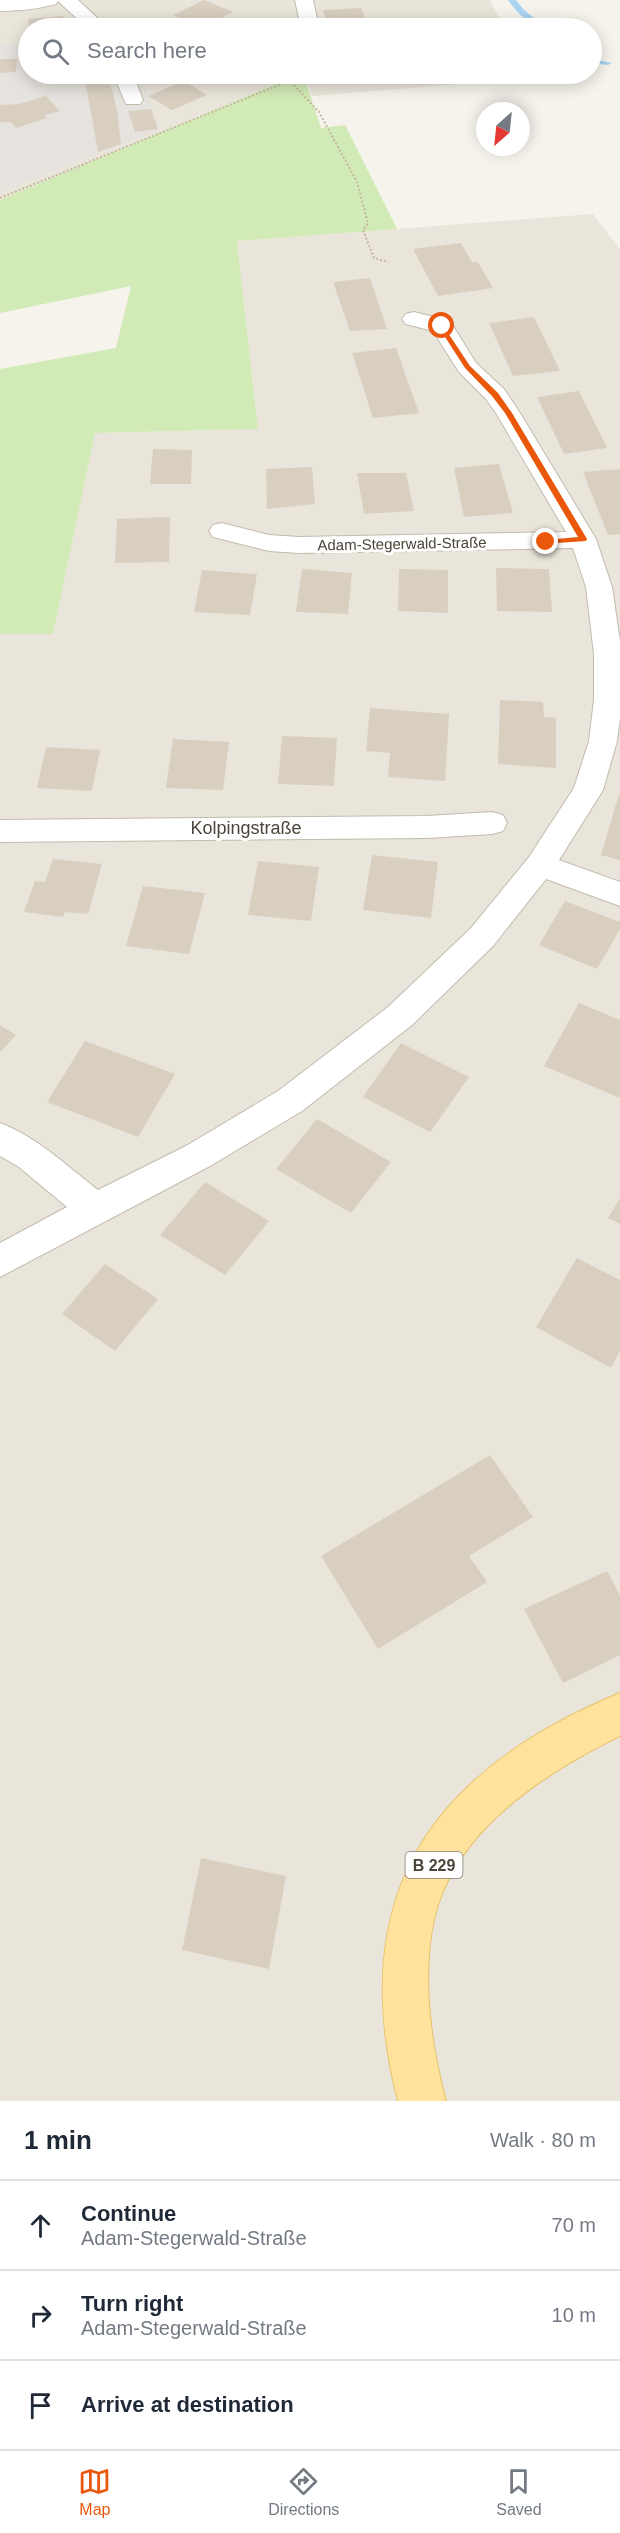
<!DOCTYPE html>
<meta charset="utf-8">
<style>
body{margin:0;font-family:Arial,sans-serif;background:#f6f6f7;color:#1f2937}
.compass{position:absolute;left:476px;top:102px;width:54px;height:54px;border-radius:50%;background:#fff;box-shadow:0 3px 15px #0003;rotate:207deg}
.stop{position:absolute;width:18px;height:18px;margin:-14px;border:4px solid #ea580c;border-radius:50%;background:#fff}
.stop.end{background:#ea580c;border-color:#fff;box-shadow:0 2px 6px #0008}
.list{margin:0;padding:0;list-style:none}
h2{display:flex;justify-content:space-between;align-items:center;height:78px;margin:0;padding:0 24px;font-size:26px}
h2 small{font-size:20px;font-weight:400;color:#747a83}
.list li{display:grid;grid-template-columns:39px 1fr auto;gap:18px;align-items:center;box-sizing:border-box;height:90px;padding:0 24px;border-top:2px solid #e0e1e3}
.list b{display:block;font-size:22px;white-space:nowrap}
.list p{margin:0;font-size:20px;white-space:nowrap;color:#747a83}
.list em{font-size:20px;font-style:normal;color:#747a83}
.icon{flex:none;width:33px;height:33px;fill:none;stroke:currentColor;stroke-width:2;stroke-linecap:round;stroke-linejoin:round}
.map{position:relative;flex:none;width:620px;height:2101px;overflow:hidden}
.search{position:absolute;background:#fff;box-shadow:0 3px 15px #0003;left:18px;right:18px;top:18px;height:66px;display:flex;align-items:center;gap:15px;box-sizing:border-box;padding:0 21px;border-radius:33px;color:#747a83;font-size:22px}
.sheet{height:348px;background:#fff}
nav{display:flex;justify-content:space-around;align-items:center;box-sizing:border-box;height:84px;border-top:2px solid #e0e1e3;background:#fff;font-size:16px;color:#747a83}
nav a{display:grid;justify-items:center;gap:3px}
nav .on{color:#ea580c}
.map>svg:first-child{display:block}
.residential{fill:#eae5da}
.industrial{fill:#e6e2dd}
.green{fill:#d2eab5}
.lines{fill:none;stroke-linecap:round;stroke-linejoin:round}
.stream{fill:#a9d4f2;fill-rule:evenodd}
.building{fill:#d8cfc1}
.minor-casing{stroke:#c2bbae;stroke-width:2}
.major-casing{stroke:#e6c16a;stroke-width:2}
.path{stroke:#c4b79f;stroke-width:2;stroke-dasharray:2 2;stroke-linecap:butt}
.minor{fill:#fff;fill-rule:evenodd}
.major{fill:#ffe39c;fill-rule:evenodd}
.route{fill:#ea580c}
.labels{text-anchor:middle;stroke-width:6;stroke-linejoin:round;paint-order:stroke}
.far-street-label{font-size:15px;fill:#4b4439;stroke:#fff}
.shield{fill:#fff;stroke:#817c74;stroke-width:1.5}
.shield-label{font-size:16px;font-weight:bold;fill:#4b4439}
.street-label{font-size:18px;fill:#4b4439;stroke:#fff}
</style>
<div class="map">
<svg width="620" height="2101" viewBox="0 0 620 2101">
<rect width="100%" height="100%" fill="#f6f3ec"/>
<g class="residential">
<polygon points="0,0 490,0 504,28 28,28 28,74 300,74 145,141 0,199"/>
<polygon points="303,74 527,74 530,78 312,96"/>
<polygon points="593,214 620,250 620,2101 0,2101 0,634 53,634 95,433 258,429 237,241"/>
</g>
<polygon class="industrial" points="0,43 28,46 28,74 139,74 160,129 0,191"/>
<polygon class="green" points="300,74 303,74 321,128 345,125 397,229 237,241 258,429 95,433 53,634 0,634 0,369 116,348 131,286 0,313 0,200"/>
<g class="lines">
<g class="stream">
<path d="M 508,0 L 516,0 L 524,10 L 546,28 C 530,28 517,12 508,0 Z"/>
<polygon points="592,59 612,63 608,65 592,63"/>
</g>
</g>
<g class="building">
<polygon points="204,0 233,12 202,28 173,15"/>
<polygon points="361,8 367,24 328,27 323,10"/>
<polygon points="63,16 64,28 29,28 28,19"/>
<polygon points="431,24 433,28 406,28 405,26"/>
<polygon points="0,59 17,59 16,72 0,73"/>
<polygon points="84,74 108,74 117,110 121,144 98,152"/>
<polygon points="337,74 373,74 371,84 335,82"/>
<polygon points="184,81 207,95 172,110 148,96"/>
<polygon points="46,96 60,111 45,115 47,118 16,128 11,122 0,122 0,105 19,104"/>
<polygon points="151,109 158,129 135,132 128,111"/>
<polygon points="461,243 472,262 478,262 493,288 438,296 413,249"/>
<polygon points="370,278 387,329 350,331 333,282"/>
<polygon points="534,317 560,371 513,376 489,323"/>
<polygon points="396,348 419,413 373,418 352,353"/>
<polygon points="579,391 607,448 564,454 537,397"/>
<polygon points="153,449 192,450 191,484 150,484"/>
<polygon points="499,464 513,513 464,517 454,468"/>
<polygon points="312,467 315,504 267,509 266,469"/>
<polygon points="620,469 620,534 608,535 583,472"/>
<polygon points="357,473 406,473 414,511 364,514"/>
<polygon points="170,517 169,562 115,563 117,519"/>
<polygon points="496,568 549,569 552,612 497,611"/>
<polygon points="302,569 352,573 348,614 296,612"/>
<polygon points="399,569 448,570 448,613 398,611"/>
<polygon points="202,570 257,574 250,615 194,612"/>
<polygon points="500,700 543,702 544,717 556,718 556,768 498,764"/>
<polygon points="370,708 449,714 445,781 388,777 390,753 366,751"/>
<polygon points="282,736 337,738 334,786 278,784"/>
<polygon points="173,739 229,742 223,790 166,788"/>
<polygon points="46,747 100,750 92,791 37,788"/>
<polygon points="619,794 620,794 620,860 601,855"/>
<polygon points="372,855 438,862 431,918 363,910"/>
<polygon points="53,859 102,864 88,914 65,912 63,917 24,912 35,881 45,882"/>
<polygon points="258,861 319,867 311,921 248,915"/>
<polygon points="143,886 205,893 189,954 126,946"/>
<polygon points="565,901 620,922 620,929 597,969 539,945"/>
<polygon points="579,1003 620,1020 620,1098 544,1066"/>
<polygon points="0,1025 16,1035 0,1052"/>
<polygon points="85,1041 175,1074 138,1137 47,1102"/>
<polygon points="401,1043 469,1077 430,1132 363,1097"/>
<polygon points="317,1119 391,1162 351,1213 276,1169"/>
<polygon points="205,1182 269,1221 225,1275 160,1235"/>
<polygon points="620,1198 620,1224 608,1218"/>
<polygon points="577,1258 620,1280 620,1351 611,1368 536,1327"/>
<polygon points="105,1264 158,1299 115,1351 62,1314"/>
<polygon points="490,1455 533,1517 469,1556 487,1582 378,1649 321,1556"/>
<polygon points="607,1571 620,1596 620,1655 563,1683 524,1609"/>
<polygon points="201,1858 286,1876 269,1969 182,1950"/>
</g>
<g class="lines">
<g class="minor-casing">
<g id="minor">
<path d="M 0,0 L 78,0 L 108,28 L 87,28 L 58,1 L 56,4 C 37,9 19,11 0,11 Z"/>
<polygon points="295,0 313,0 319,28 301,28"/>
<polygon points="113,74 133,74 143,100 140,104 126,104"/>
<path d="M 414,312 L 450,321 L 476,363 L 504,389 L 520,413 L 596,539 L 612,587 L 620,641 L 620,718 L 617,741 L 603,790 L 559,860 L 620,882 L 620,906 L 546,879 L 493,946 L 412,1025 L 302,1111 L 210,1166 L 0,1277 L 0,1243 L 67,1207 L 19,1167 L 0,1156 L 0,1123 C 37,1137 67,1166 98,1190 L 186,1146 L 278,1091 L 388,1007 L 471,928 L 529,857 L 574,788 L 589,741 L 594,700 L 594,654 L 586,587 L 573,548 L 299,553 L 269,551 L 213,537 L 209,531 L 213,525 L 222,523 L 269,535 L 299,537 L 566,532 L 496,413 L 486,399 L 459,372 L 433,331 L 406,324 L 402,319 L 406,314 Z"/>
<polygon points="492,812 503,815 507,823 503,831 492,834 427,838 0,842 0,820 427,816"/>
</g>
</g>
<g class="major-casing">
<path id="major" d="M 620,1693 L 620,1736 C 551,1770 472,1819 442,1894 C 418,1954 429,2039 446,2101 L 398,2101 C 345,1895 431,1771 620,1693 Z"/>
</g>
<g class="path">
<polyline points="291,82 319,112 357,182 368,223 363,230 374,258 388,262"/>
<polyline points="0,198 306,74"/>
</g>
<use href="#minor" class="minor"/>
<use href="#major" class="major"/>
</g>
<polygon class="route" points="442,324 470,366 498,393 512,413 587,539 586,541 543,544 542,542 546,540 578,537 505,413 492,396 465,368 438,326"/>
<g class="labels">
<g class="far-street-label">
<text transform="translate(402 544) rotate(-1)" y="5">Adam-Stegerwald-Straße</text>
</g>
<rect class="shield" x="405.5" y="1852" width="57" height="26" rx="4.5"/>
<g class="shield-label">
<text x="434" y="1871">B 229</text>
</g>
<g class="street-label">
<text x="246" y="834">Kolpingstraße</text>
</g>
</g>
</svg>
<svg class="compass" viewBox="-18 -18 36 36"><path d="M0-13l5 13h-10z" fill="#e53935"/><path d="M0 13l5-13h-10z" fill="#747a83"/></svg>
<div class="stop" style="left:442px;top:326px"></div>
<div class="stop end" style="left:546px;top:542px"></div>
<div class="search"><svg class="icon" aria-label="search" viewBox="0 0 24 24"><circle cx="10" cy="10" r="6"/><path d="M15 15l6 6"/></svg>Search here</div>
</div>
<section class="sheet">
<h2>1 min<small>Walk · 80 m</small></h2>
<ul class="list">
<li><svg class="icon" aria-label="ahead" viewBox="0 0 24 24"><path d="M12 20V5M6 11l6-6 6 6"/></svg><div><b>Continue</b><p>Adam-Stegerwald-Straße</p></div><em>70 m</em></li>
<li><svg class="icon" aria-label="right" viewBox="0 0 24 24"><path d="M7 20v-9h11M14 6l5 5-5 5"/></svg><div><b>Turn right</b><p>Adam-Stegerwald-Straße</p></div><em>10 m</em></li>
<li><svg class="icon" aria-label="arrive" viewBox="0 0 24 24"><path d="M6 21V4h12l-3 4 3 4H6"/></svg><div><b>Arrive at destination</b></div></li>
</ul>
</section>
<nav>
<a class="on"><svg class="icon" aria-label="map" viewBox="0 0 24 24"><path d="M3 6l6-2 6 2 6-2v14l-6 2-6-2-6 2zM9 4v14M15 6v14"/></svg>Map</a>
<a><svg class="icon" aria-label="directions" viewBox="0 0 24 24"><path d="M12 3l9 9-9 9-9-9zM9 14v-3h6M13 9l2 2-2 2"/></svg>Directions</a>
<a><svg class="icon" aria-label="saved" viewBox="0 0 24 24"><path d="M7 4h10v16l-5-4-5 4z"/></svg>Saved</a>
</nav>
